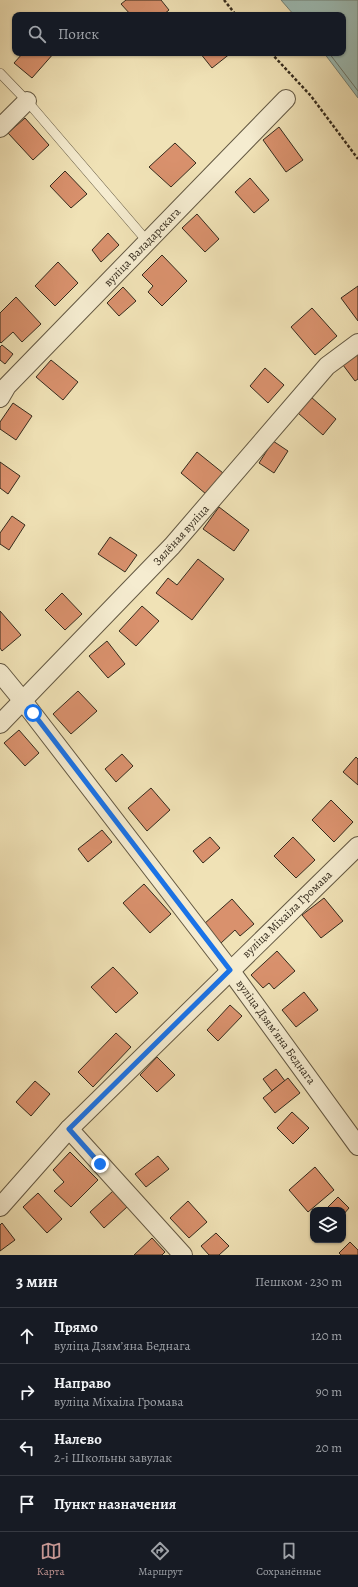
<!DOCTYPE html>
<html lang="ru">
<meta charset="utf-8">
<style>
body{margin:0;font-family:Alegreya,serif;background:#20242c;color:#f1f3f6}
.controls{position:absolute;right:12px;bottom:12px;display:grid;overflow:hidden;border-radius:8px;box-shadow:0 1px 3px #0004}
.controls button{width:36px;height:36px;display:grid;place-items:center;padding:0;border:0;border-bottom:1px solid #363941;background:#171b24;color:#f1f3f6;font:20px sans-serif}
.stop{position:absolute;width:12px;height:12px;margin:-9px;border:3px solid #1a73e8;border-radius:50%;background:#fff}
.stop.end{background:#1a73e8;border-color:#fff;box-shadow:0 1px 4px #0008}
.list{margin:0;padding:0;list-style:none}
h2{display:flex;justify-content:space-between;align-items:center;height:52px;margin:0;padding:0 16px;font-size:17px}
h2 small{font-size:13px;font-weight:400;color:#9ea1a6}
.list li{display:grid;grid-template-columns:26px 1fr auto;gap:12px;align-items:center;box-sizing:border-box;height:56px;padding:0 16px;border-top:1px solid #363941}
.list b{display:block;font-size:15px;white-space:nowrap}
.list p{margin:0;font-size:13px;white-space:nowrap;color:#9ea1a6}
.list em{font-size:13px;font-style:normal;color:#9ea1a6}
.icon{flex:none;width:22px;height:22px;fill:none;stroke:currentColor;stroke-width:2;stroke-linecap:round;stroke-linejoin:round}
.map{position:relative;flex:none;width:358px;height:1255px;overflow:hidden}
.search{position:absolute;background:#171b24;box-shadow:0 1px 3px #0004;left:12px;right:12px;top:12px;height:44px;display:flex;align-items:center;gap:10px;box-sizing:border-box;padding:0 14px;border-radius:8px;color:#9ea1a6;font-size:15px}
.sheet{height:276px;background:#171b24}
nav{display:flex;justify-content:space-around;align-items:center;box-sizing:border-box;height:56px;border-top:1px solid #363941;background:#171b24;font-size:11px;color:#9ea1a6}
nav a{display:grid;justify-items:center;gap:2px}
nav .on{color:#c59692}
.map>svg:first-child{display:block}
.water{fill:#9cbcb5;stroke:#738278}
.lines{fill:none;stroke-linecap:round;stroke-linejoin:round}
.shore{stroke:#687469;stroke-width:1}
.building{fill:#d9916d;stroke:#352b1d}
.service-casing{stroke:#645943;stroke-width:10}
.minor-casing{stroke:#645943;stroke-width:20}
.path{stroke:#352b1d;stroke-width:2.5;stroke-dasharray:3 2;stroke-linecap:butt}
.service{stroke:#f5ecd0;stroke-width:9}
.minor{stroke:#f5ecd0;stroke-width:18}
.route{stroke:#1a73e8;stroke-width:5}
.labels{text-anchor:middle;stroke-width:3;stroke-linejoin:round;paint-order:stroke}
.street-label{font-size:12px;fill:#352b1d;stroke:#f5ecd0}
</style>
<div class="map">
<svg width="358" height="1255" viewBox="0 0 358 1255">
<rect width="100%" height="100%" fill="#f0e2b6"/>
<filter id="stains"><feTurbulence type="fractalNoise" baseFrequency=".005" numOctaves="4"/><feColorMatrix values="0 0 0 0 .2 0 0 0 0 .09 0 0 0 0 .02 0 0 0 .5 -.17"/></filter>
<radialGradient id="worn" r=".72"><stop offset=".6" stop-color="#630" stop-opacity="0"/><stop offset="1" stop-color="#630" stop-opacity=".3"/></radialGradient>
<polygon class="water" points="281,0 358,0 358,98 324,53 343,53 343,15 294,15"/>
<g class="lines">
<polyline class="shore" points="329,53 358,91"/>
</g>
<g class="building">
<polygon points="126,0 161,0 169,10 163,15 131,15 121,4"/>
<polygon points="23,53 54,53 32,78 14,63"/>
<polygon points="200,53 231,53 212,68"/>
<polygon points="25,118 49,145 33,160 8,133"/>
<polygon points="279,127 303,160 286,172 263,140"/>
<polygon points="175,143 196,163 171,187 149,167"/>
<polygon points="65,171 87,194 71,208 50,186"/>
<polygon points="250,178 269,200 254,213 235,192"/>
<polygon points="197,214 219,239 205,252 182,228"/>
<polygon points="108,233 119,245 101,262 92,250"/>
<polygon points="162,255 187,281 162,306 148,292 153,286 142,275"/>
<polygon points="58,262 78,283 55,306 35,286"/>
<polygon points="358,286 358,321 341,298"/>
<polygon points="123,287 136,301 119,316 107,303"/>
<polygon points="16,297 41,324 22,342 13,332 1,343 0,342 0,313"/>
<polygon points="312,308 337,336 315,355 291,327"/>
<polygon points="2,345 13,354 5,364 0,360 0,347"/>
<polygon points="358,354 358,379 355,381 343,365"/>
<polygon points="51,360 78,382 63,400 36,377"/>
<polygon points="265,368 284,385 268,403 250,386"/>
<polygon points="311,397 336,419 323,435 298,413"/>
<polygon points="13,403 32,416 16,440 0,429 0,422"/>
<polygon points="273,441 288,451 274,473 259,463"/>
<polygon points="197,452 223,473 206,494 181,473"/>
<polygon points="0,462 20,476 8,494 0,488"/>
<polygon points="219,507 249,530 234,551 203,529"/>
<polygon points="12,516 25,525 9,550 0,544 0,533"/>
<polygon points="110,537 137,555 125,572 98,554"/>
<polygon points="198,559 224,579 192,620 156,593 168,578 177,585"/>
<polygon points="62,593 82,614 65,630 45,610"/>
<polygon points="142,606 159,621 136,646 119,631"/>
<polygon points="0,611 21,635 2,651 0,648"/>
<polygon points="107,641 125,664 108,678 89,656"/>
<polygon points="78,691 97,711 71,734 53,714"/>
<polygon points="19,730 39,753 25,766 4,743"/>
<polygon points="122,754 133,766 116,782 105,769"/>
<polygon points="356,757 358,759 358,785 343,772"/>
<polygon points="151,788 170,810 147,831 128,808"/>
<polygon points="331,800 353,822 334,842 312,820"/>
<polygon points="102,830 112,842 88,862 78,849"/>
<polygon points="210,837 220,848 203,863 193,851"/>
<polygon points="293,837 315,860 296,878 274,856"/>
<polygon points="144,884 171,914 150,933 123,903"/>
<polygon points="324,898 343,921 321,938 302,915"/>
<polygon points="232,899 254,924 240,936 235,930 221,943 204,924"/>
<polygon points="277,951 295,971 274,989 269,983 263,988 251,975"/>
<polygon points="113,967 138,993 116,1013 91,987"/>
<polygon points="304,992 318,1010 296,1027 282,1010"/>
<polygon points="230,1005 242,1016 218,1041 207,1030"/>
<polygon points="116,1033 131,1047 93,1087 78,1072"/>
<polygon points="157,1057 175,1075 157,1092 140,1075"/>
<polygon points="276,1069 285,1081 272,1091 263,1079"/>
<polygon points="288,1078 300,1093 275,1113 263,1098"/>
<polygon points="35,1081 50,1094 31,1116 16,1102"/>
<polygon points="292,1112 309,1128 293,1144 277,1128"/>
<polygon points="70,1152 98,1180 71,1207 54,1191 64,1182 53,1170"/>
<polygon points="158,1156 169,1169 146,1187 135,1174"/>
<polygon points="315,1167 334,1190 308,1212 289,1190"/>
<polygon points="113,1191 127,1207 104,1228 90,1212"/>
<polygon points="38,1193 62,1219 47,1233 23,1207"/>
<polygon points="338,1197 349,1208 343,1215 343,1210 325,1210"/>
<polygon points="188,1201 207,1222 189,1238 170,1218"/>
<polygon points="2,1223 15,1240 0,1251 0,1225"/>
<polygon points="216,1233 229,1246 219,1255 209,1255 201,1246"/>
<polygon points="152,1238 165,1252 162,1255 134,1255"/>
<polygon points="350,1242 358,1250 358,1255 341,1255 339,1253"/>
</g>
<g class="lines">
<g class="service-casing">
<polyline id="service" points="0,73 27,101 147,241"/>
</g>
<g class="minor-casing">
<g id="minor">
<polyline points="0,128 27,101"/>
<polyline points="0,398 7,386 286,99"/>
<polyline points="0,673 23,701 230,970 358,1146"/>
<polyline points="0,724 172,546 327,366 358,343"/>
<polyline points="69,1129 183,1255"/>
<polyline points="0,1207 69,1129 358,846"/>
</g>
</g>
<g class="path">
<polyline points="224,0 236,15"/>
<polyline points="271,53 311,96 358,159"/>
</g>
<use href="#service" class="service"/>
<use href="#minor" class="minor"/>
</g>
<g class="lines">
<polyline class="route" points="33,713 230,970 69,1129 100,1164"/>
</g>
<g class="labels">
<g class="street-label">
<text transform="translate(142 247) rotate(-46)" y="4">вуліца Валадарскага</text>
<text transform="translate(181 535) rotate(-48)" y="4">Зялёная вуліца</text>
<text transform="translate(287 914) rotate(-44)" y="4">вуліца Міхаіла Громава</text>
<text transform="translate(276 1032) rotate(54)" y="4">вуліца Дзямʼяна Беднага</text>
</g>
</g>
<rect width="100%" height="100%" filter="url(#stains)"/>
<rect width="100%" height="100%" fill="url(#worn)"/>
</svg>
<div class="controls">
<button><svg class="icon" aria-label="layers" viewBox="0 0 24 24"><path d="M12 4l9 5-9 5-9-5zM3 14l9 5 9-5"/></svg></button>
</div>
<div class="stop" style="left:33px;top:713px"></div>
<div class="stop end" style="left:100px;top:1164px"></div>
<div class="search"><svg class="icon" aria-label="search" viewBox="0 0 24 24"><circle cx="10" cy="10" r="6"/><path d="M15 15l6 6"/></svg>Поиск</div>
</div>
<section class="sheet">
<h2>3 мин<small>Пешком · 230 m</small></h2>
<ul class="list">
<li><svg class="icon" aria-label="ahead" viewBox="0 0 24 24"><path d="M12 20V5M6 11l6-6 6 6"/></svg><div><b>Прямо</b><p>вуліца Дзямʼяна Беднага</p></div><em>120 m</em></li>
<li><svg class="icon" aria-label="right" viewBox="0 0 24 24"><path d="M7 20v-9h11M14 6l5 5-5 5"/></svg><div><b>Направо</b><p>вуліца Міхаіла Громава</p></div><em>90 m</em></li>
<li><svg class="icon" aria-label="left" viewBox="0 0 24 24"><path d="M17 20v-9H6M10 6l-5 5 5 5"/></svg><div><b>Налево</b><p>2-і Школьны завулак</p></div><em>20 m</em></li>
<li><svg class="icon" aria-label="arrive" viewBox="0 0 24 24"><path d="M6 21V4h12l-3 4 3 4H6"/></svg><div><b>Пункт назначения</b></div></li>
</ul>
</section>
<nav>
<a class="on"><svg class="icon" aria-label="map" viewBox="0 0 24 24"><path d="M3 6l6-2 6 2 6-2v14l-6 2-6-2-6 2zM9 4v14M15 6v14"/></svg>Карта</a>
<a><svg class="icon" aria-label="directions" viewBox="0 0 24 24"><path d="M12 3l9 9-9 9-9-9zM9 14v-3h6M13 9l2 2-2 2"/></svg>Маршрут</a>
<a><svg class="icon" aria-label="saved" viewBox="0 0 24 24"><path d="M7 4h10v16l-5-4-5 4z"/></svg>Сохранённые</a>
</nav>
